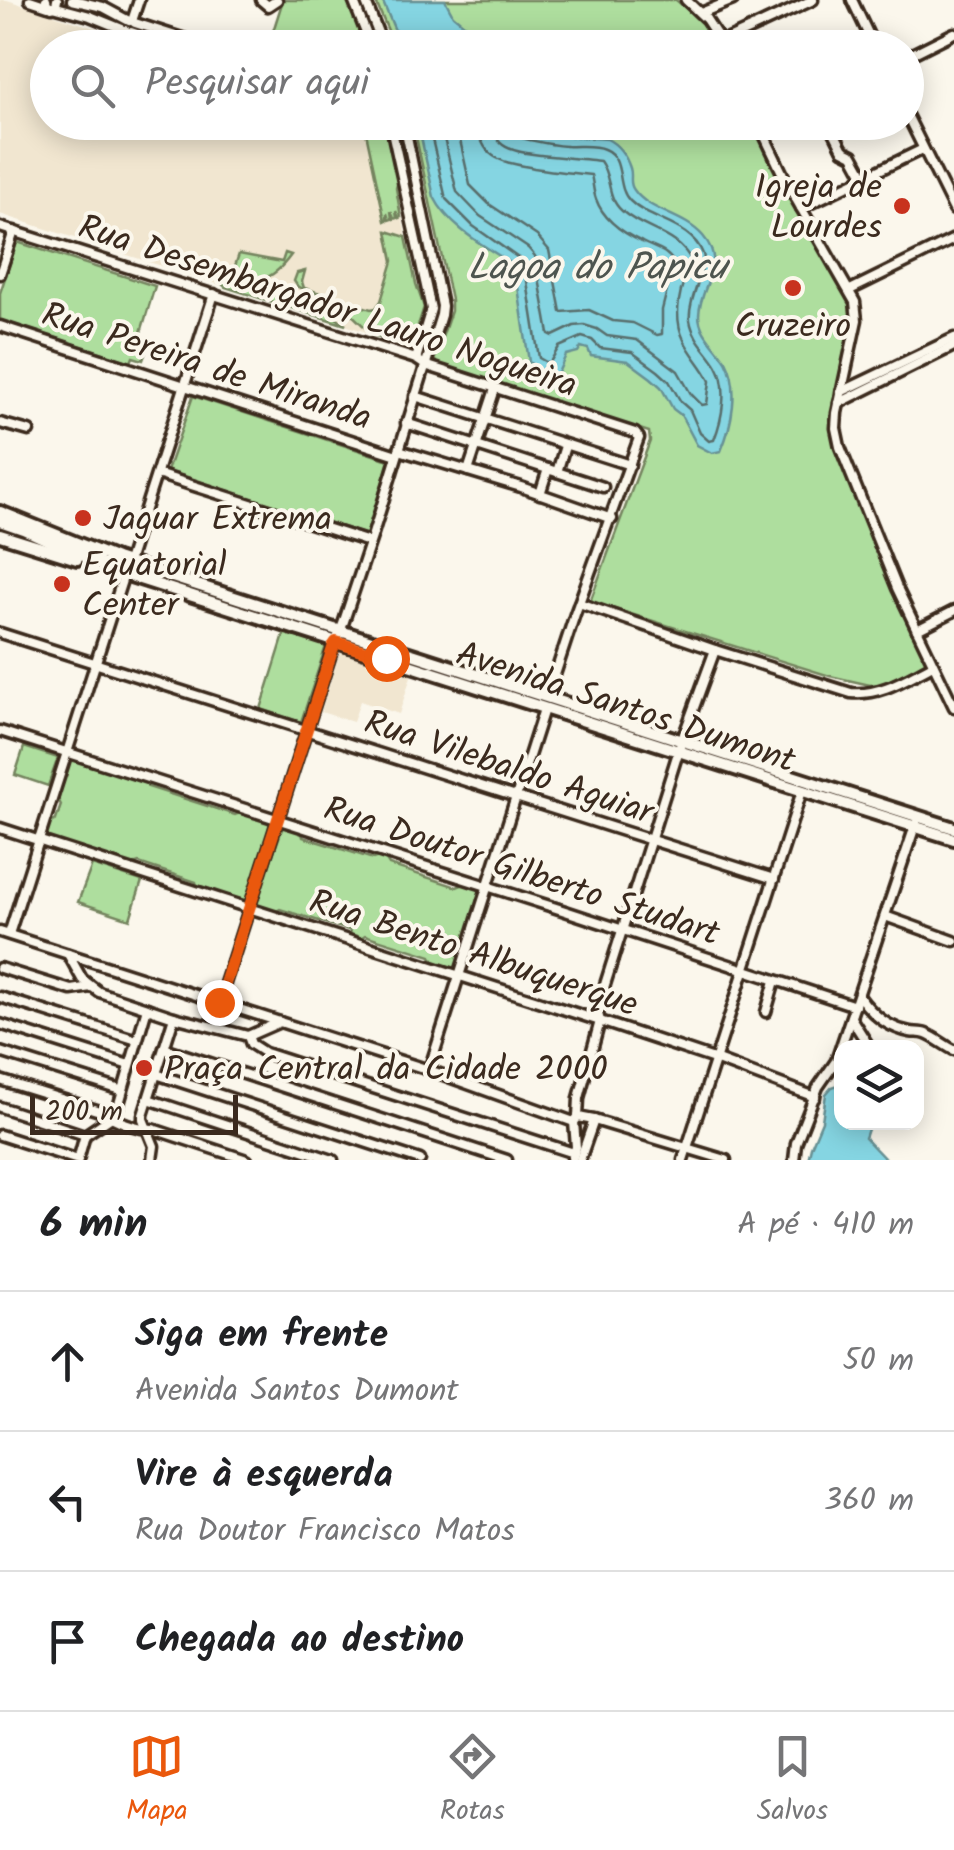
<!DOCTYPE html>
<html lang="pt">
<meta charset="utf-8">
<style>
body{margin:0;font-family:Kalam,sans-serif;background:#f6f6f6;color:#202124}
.controls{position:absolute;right:30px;bottom:30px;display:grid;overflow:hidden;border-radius:20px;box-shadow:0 5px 25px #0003}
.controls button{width:90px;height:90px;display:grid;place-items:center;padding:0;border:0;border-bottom:2px solid #e0e0e0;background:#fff;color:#202124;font:50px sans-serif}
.scale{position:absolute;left:30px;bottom:25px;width:208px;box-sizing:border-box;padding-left:10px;border:5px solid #3b2a1e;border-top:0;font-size:28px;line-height:35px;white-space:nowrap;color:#3b2a1e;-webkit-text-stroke:8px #fbf7ec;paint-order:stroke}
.stop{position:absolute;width:30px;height:30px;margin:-22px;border:8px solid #ea580c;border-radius:50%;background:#fff}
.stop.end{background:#ea580c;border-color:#fff;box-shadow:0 2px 10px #0008}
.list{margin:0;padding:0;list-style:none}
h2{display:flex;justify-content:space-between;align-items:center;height:130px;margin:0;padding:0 40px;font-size:42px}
h2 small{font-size:32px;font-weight:400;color:#757577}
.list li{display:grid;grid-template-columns:65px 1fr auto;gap:30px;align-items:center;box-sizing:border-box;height:140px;padding:0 40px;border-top:2px solid #e0e0e0}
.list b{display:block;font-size:38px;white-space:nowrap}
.list p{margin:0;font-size:32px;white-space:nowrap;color:#757577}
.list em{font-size:32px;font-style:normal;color:#757577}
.icon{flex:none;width:55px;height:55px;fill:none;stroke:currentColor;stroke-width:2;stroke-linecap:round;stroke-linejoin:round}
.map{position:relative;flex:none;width:954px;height:1160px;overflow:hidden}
.search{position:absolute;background:#fff;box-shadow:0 5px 25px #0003;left:30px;right:30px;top:30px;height:110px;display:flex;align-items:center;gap:25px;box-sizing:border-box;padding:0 35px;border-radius:55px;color:#757577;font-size:38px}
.sheet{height:550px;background:#fff}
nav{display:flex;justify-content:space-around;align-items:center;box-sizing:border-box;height:140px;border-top:2px solid #e0e0e0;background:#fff;font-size:28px;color:#757577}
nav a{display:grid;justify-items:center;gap:5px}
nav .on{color:#ea580c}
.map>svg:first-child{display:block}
.built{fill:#f1e6d0}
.green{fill:#aede9e;stroke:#74845e;stroke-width:2.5}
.water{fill:#85d5e2;stroke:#679194;stroke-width:2.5}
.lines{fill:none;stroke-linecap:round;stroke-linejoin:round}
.shore{stroke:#596e6c;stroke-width:2.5}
.minor-casing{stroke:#3b2a1e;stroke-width:15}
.major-casing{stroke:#3b2a1e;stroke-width:18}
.minor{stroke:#fbf7ec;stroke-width:8}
.major{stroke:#fbf7ec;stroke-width:10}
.route{stroke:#ea580c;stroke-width:12}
.poi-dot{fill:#c8321e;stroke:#fbf7ec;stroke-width:4}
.labels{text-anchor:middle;stroke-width:8;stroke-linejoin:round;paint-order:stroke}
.poi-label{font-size:35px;fill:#3b2a1e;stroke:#fbf7ec;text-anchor:start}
.street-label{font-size:35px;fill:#3b2a1e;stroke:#fbf7ec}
.water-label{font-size:38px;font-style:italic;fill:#4e554f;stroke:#fbf7ec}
</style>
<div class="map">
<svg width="954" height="1160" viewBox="0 0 954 1160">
<rect width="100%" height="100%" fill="#fbf7ec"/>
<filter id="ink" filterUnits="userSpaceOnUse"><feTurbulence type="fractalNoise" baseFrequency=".01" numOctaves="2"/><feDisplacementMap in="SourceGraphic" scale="20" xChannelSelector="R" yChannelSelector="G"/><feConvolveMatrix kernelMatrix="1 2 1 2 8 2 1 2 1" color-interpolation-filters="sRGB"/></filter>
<g filter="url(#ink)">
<g class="built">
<polygon points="0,0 7,0 154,47 48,48 48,122 384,123 398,181 396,188 416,284 424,307 412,345 410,346 0,214"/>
<polygon points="345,651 412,673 399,714 360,701 353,722 321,712 339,655"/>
</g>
<g class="green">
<polygon points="283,0 347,0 366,47 268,47"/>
<polygon points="375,0 676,0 707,26 721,47 395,47"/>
<polygon points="364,123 385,124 398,181 396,188 401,217 399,218 396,211 397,218 394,219 391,211 392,219 389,220 387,213 387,220 385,221"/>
<polygon points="413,123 754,123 772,167 849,298 853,318 852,328 833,403 833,433 886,575 929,664 881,684 870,685 830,676 592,602 591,599 650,441 649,432 436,364 434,361 451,311 451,300"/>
<polygon points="387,231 406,237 416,284 424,307 412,345 410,346 373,335 343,306 331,298 298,287 294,281 297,273 305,271 302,282 304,288 371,309 376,308 381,301 393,261"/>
<polygon points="17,242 155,286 139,339 149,343 143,360 133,357 131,362 0,320 0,293"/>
<path d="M 285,253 L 291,255 C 270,284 258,283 227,272 L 233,272 L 239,254 L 282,262 Z"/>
<polygon points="224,278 328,312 346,325 225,287 222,284"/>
<polygon points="193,396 389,460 367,535 167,471"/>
<polygon points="285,632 326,646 301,722 261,709"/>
<polygon points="24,747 58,758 48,786 15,775"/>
<path d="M 74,759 L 145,782 L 148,787 L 235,815 L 242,812 L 269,821 C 271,842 255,880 246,901 L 197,887 L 196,882 L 139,863 L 130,866 L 48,838 L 47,834 L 50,823 L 56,820 L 61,805 L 58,799 L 70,761 Z"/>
<polygon points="283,826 302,833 303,837 373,859 378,857 386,860 389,865 457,887 464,884 480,889 458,968 455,969 434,963 431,956 365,935 359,939 352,936 349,930 280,909 275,912 258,907 256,903"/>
<polygon points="92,865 142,881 130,919 78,902"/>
</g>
<g class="water">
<polygon points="382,0 445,0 453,15 476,34 484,47 402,47"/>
<path d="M 418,123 L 510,123 L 515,127 L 567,136 L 607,139 C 619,145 626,156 630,168 C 633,177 628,182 634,190 C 649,212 684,214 703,236 C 728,265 700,284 699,315 C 699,333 717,347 726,361 C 740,387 732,425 721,451 L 712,453 L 697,445 L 681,415 L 673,409 L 661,387 L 651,378 L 628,361 L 591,356 L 588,349 L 581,347 L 578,352 L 566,355 L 558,373 C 546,377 538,370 529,362 L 515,266 C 487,247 450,229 434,197 Z"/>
<polygon points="838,1085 841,1086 842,1122 870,1123 865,1138 886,1160 808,1160 811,1147 822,1121 826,1094 832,1087"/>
</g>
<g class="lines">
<g class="shore">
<path d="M 428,122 L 446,199 L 473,226 L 524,262 L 539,358 L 546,362 L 550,362 L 559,347 L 582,337 L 592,340 L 600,348 L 632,352 L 658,371 L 669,381 L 681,402 L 690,410 L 700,433 L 709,441 L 714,440 C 722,420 729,387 717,366 C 708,351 693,339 690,320 C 687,301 708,266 703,254 C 691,223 651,222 630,201 C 615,187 626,158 604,149 C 593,144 577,147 566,146 C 553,145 516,139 507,131 L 506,122"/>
<path d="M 440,122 L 457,192 L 480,216 L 528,248 L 535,256 L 549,334 L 553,336 L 574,326 L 584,325 L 597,329 L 607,336 L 637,340 L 678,371 L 691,394 L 702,405 L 707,404 L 710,381 C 703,366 691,355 684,340 C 672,316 680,285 692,262 C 679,233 644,231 622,211 C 606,197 612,177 600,161 C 579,157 518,157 503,145 C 495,139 494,131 493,122"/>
<path d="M 456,122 L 470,185 L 489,204 L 537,236 L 549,250 L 561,312 L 589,310 L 613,321 L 633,323 L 657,335 L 662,334 L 662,310 L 674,263 C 667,250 655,249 642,242 C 623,233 603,219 596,199 C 593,191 593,182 591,175 C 572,173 553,171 534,168 C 504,162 480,161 478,122"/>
</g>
<g class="minor-casing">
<g id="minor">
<polyline points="30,0 48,6"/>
<polyline points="46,0 47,4 52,7 56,5 57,0"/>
<polyline points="72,0 103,7 129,21"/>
<polyline points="261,0 268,6 277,0"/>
<polyline points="353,0 372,48"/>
<polyline points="365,0 384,48"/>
<polyline points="686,0 706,19 725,48"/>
<polyline points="852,0 875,48"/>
<polyline points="53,6 90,16 127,31"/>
<polyline points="701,13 733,0"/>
<polyline points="132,21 139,0"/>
<polyline points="135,23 213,48"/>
<polyline points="131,32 179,48"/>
<polyline points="722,42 813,0"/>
<polyline points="906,57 954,33"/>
<polyline points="906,113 954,210"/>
<polyline points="390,122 431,309 416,359"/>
<polyline points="758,122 788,185 855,302 857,320 837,413 836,428 840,447 897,588 954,707"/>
<polyline points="829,122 843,150 853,155 865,177"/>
<polyline points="801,208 923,149"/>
<polyline points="0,227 416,359 425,365 635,433 639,438 575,614 548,696"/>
<polyline points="0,274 14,231"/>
<polyline points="850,290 954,239"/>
<polyline points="0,326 397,455"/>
<polyline points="841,392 954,338"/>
<polyline points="415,396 630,465"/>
<polyline points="839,403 954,346"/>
<polyline points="0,423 29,431"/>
<polyline points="406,423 603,487"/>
<polyline points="399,450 521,487 612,519"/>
<polyline points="468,471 495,389"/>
<polyline points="557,472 565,446"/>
<polyline points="157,474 369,542"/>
<polyline points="540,494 548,469"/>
<polyline points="128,562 214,294"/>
<path d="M 579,603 L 715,650 L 851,693 C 881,696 907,678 933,665"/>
<polyline points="917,630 954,611"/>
<polyline points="0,633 774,879"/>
<polyline points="0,731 556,908 855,1006"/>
<polyline points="0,828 600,1021 717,1060 815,1097"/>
<polyline points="885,916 954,941"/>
<polyline points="0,932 429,1070 574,1122 578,1117 579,1098 600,1021 597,1010 682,740 715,650"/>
<polyline points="9,934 124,574"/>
<polyline points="68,954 82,979 99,992 174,1017 248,1036 251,1044 265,1053 574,1153"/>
<polyline points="0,968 71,990 91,987"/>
<path d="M 859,996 C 871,1013 888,1028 910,1032 C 916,1033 921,1032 926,1034 C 936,1038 944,1045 954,1050"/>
<polyline points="0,997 137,1040"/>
<polyline points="219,1002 333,648 343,624 372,537 441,315 442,306 404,122"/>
<polyline points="766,1012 775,981"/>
<polyline points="851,1018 870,1048"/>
<polyline points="0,1024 129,1065"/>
<polyline points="248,1036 280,1022"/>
<polyline points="164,1048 507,1160"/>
<polyline points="0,1052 121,1090"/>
<polyline points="429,1070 544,709"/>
<polyline points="156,1074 420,1160"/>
<path d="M 0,1080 L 103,1112 C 116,1121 137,1129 153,1129 L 247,1160"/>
<polyline points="148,1099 333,1160"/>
<polyline points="0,1107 85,1135"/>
<polyline points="578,1117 594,1120 726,1160"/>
<polyline points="0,1135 78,1160 85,1135 116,1114 147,1008"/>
<polyline points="152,1160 154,1146 143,1119 143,1115 174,1017"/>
<polyline points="572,1160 576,1147 574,1122"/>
<polyline points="580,1160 594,1120"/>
<polyline points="683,1160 802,791"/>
<polyline points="794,1160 796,1143 818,1087 836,1061 916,823"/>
</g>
</g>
<g class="major-casing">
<g id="major">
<polyline points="0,512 116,559 954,828"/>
<polyline points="0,521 23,529 124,574 954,839"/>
<polyline points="0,535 77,559"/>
</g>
</g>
<use href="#minor" class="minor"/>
<use href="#major" class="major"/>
</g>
</g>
<g class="lines" filter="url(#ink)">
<polyline class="route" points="219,1002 334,645 336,642 386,658"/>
</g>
<g class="poi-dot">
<circle cx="902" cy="206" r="10"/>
<circle cx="793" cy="288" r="10"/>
<circle cx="83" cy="518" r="10"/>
<circle cx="62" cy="584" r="10"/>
<circle cx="144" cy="1068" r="10"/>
</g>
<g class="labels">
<g class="poi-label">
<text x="882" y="198" text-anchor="end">Igreja de<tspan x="882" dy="40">Lourdes</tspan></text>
<text x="793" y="337" text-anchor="middle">Cruzeiro</text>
<text x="103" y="530">Jaguar Extrema</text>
<text x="82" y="576">Equatorial<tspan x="82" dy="40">Center</tspan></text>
<text x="164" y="1080">Praça Central da Cidade 2000</text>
</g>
<g class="street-label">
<text transform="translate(328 305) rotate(18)" y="12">Rua Desembargador Lauro Nogueira</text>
<text transform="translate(207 365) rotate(18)" y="12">Rua Pereira de Miranda</text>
<text transform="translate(626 706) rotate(18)" y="12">Avenida Santos Dumont</text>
<text transform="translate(509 766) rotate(18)" y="12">Rua Vilebaldo Aguiar</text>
<text transform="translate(522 870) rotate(18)" y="12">Rua Doutor Gilberto Studart</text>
<text transform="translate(474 952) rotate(18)" y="12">Rua Bento Albuquerque</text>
</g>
<g class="water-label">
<text x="597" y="279">Lagoa do Papicu</text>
</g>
</g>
</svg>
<div class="controls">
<button><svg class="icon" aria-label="layers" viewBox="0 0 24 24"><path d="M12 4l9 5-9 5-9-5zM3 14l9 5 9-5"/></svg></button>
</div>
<div class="scale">200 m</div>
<div class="stop" style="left:386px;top:658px"></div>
<div class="stop end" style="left:219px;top:1002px"></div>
<div class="search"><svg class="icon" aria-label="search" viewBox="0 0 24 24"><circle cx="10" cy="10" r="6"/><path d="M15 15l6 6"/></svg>Pesquisar aqui</div>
</div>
<section class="sheet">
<h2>6 min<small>A pé · 410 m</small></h2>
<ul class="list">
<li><svg class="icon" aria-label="ahead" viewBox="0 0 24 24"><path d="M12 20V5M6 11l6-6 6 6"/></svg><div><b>Siga em frente</b><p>Avenida Santos Dumont</p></div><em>50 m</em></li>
<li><svg class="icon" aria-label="left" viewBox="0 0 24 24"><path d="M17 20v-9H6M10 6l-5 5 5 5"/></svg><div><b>Vire à esquerda</b><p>Rua Doutor Francisco Matos</p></div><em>360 m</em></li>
<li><svg class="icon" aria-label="arrive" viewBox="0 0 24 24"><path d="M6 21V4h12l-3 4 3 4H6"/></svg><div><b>Chegada ao destino</b></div></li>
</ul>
</section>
<nav>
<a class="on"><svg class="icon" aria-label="map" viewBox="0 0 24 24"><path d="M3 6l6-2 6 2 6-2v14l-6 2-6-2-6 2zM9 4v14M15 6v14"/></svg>Mapa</a>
<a><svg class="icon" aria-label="directions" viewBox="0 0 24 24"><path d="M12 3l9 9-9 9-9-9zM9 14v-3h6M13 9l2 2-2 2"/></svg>Rotas</a>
<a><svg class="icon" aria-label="saved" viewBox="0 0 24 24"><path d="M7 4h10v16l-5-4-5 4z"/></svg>Salvos</a>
</nav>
